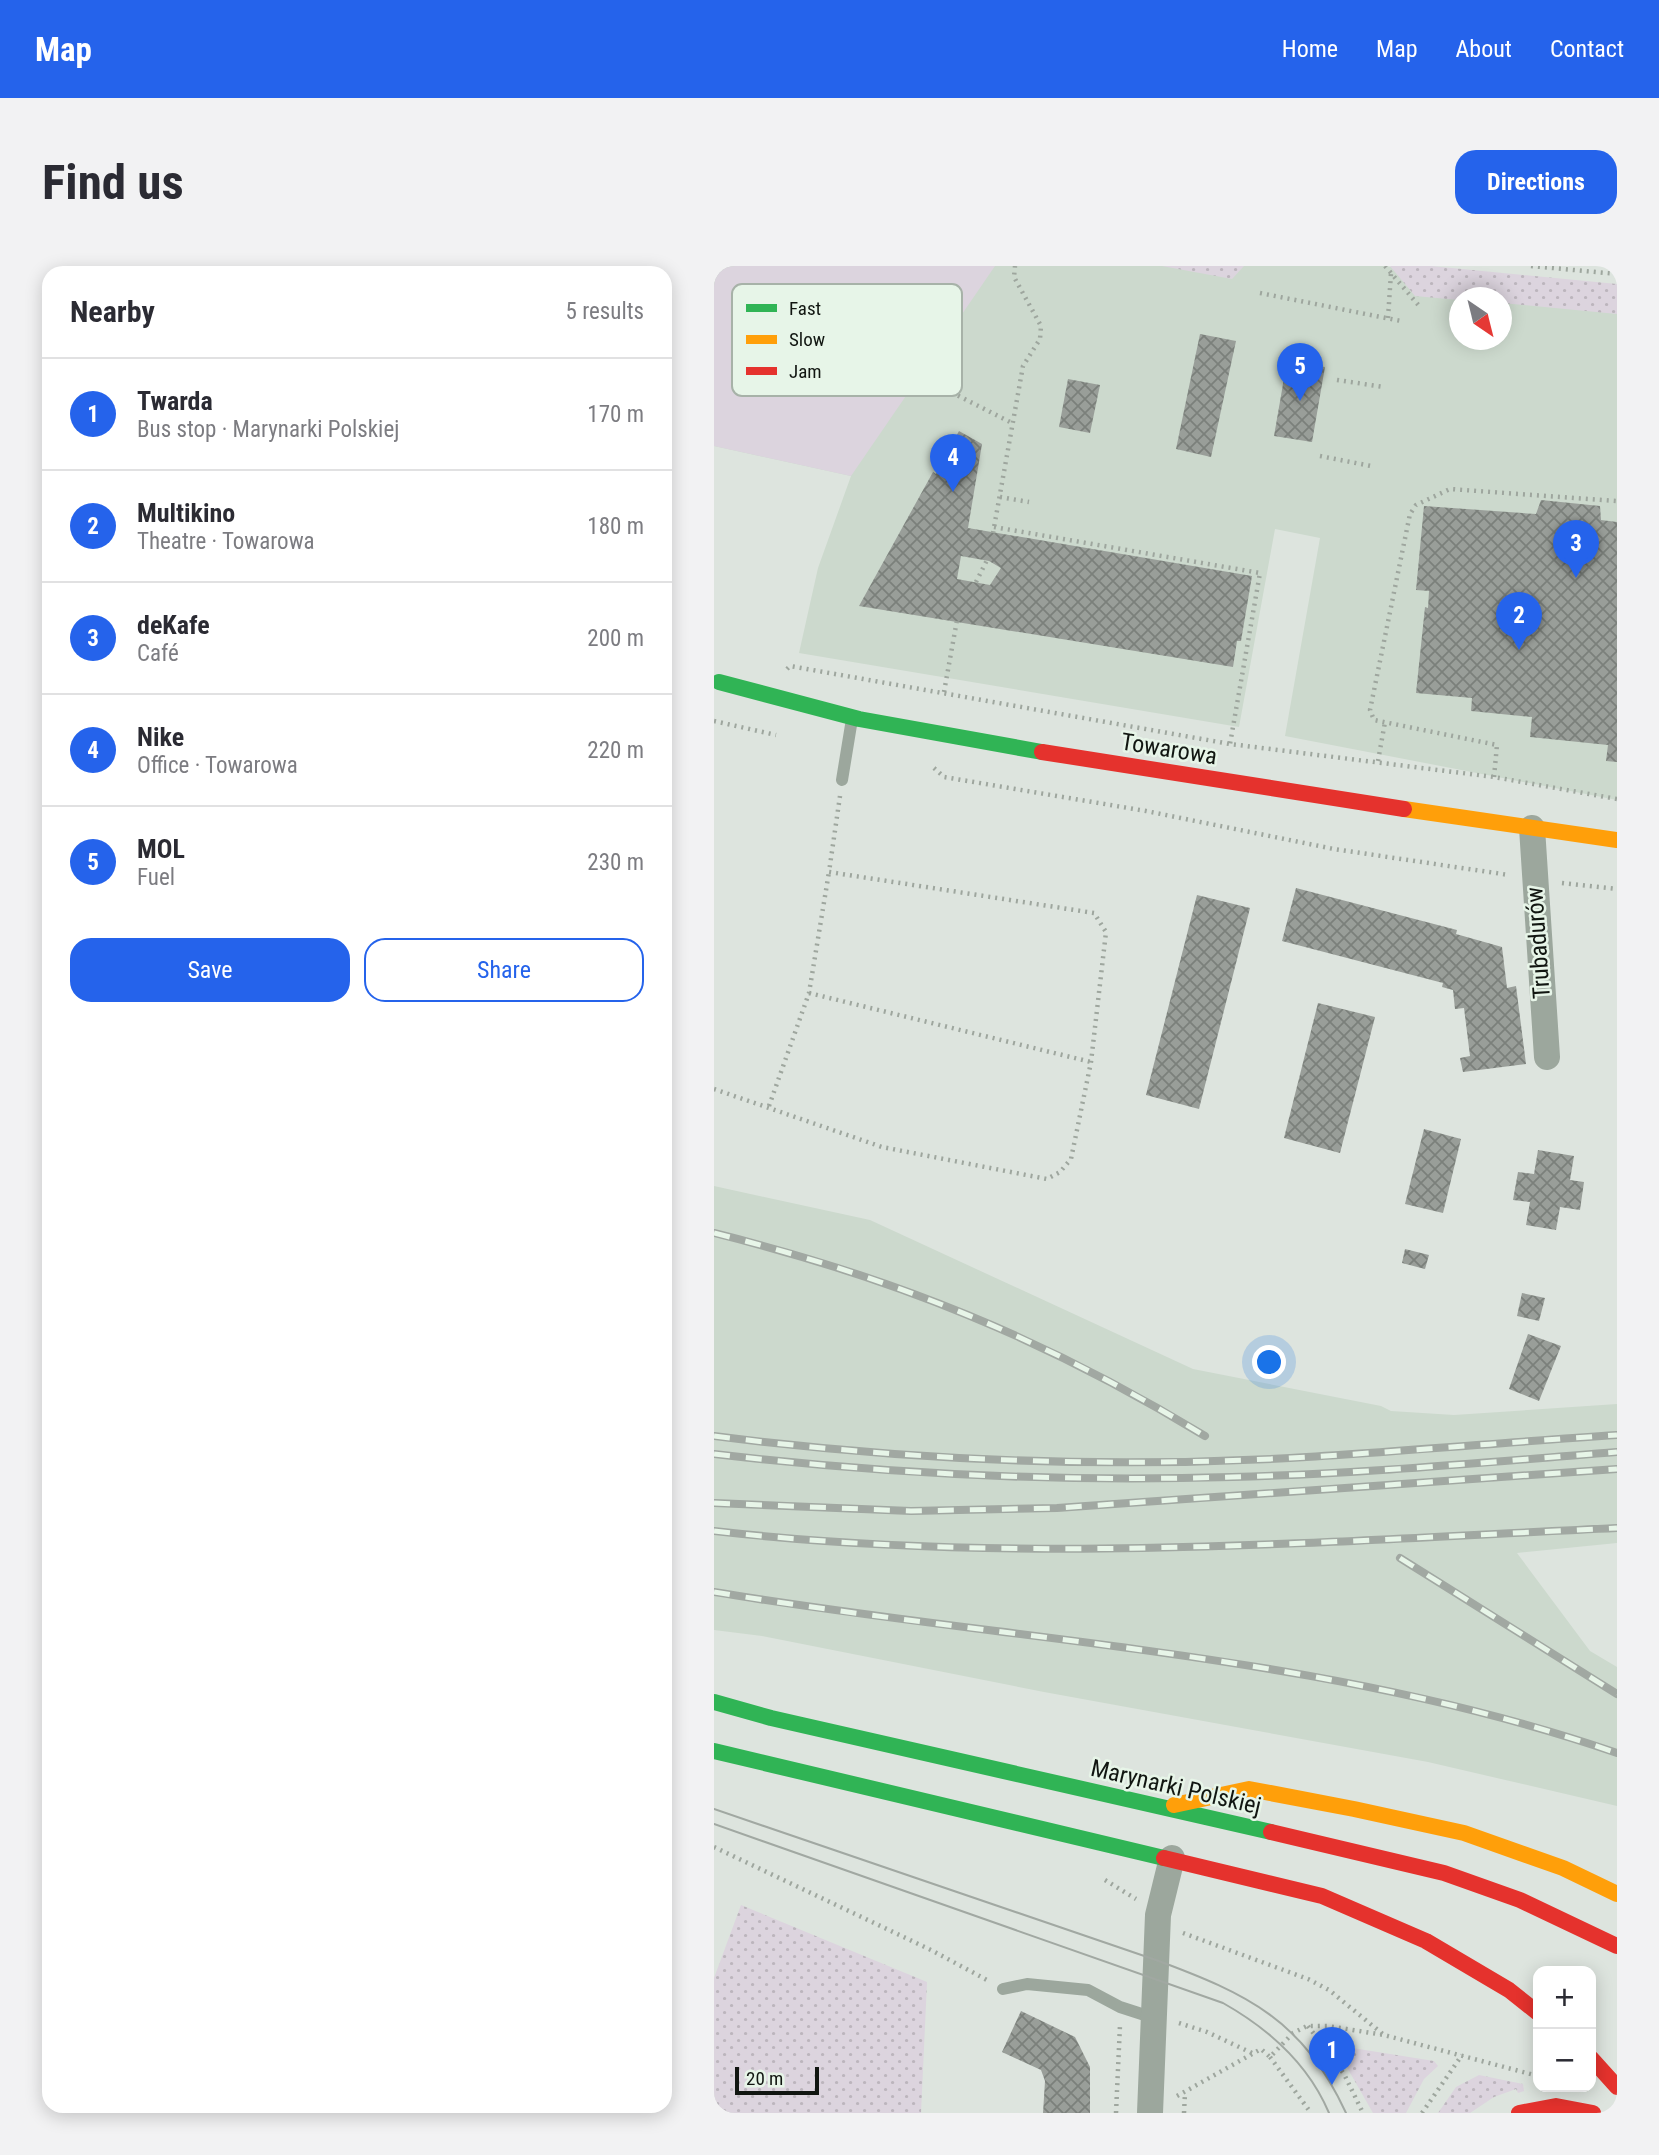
<!DOCTYPE html>
<meta charset="utf-8">
<style>
body{margin:0;font-family:"Roboto Condensed",sans-serif;background:#f2f2f3;color:#2b2b33}
.controls{position:absolute;right:21px;bottom:21px;display:grid;overflow:hidden;border-radius:14px;box-shadow:0 4px 18px #0003}
.controls button{width:63px;height:63px;display:grid;place-items:center;padding:0;border:0;border-bottom:2px solid #e1e1e2;background:#fff;color:#2b2b33;font:35px sans-serif}
.compass{position:absolute;left:735px;top:21px;width:63px;height:63px;border-radius:50%;background:#fff;box-shadow:0 4px 18px #0003;rotate:145deg}
.scale{position:absolute;left:21px;bottom:18px;width:84px;box-sizing:border-box;padding-left:7px;border:4px solid #111611;border-top:0;font-size:19px;line-height:24px;white-space:nowrap;color:#111611;-webkit-text-stroke:5px #e7f5e8;paint-order:stroke}
.you{position:absolute;left:556px;top:1097px;width:24px;height:24px;margin:-18px;border:5px solid #fff;border-radius:50%;background:#1a73e8;box-shadow:0 0 0 10px #1a73e833}
.badge{display:grid;place-items:center;width:46px;height:46px;border-radius:50%;background:#2563eb;color:#fff;font-size:23px;font-weight:700}
.pin{position:absolute;translate:-50% -58px;filter:drop-shadow(0 2px 4px #0008)}
.pin::after{content:'';position:absolute;top:37px;width:24px;height:21px;background:inherit;clip-path:polygon(0 0,100% 0,50% 100%)}
.list{margin:0;padding:0;list-style:none}
h2{display:flex;justify-content:space-between;align-items:center;height:91px;margin:0;padding:0 28px;font-size:30px}
h2 small{font-size:23px;font-weight:400;color:#7c7c81}
.list li{display:grid;grid-template-columns:46px 1fr auto;gap:21px;align-items:center;box-sizing:border-box;height:112px;padding:0 28px;border-top:2px solid #e1e1e2}
.list b{display:block;font-size:26px;white-space:nowrap}
.list p{margin:0;font-size:23px;white-space:nowrap;color:#7c7c81}
.list em{font-size:23px;font-style:normal;color:#7c7c81}
.actions{display:flex;gap:14px;padding:21px 28px}
.actions a{flex:1;padding:16px 0;border:2px solid #2563eb;border-radius:21px;text-align:center;font-size:24px;color:#2563eb}
.actions .main{background:#2563eb;color:#fff}
.map{position:relative;flex:none;width:903px;height:1847px;overflow:hidden;border-radius:21px}
header{display:flex;align-items:center;gap:42px;box-sizing:border-box;height:98px;padding:0 35px;background:#2563eb;color:#fff}
header strong{font-size:33px}
nav{display:flex;gap:38px;margin-inline-start:auto;font-size:24px}
.intro{display:flex;align-items:center;justify-content:space-between;box-sizing:border-box;height:168px;padding:0 42px}
h1{margin:0;font-size:49px}
.button{padding:18px 32px;border-radius:21px;background:#2563eb;color:#fff;font-size:24px;font-weight:700}
main{display:flex;gap:42px;padding:0 42px}
aside{flex:1;background:#fff;border-radius:21px;box-shadow:0 4px 18px #0003}
.map>svg:first-child{display:block}
.built{fill:#ccd9cd;fill-rule:evenodd}
.grass{fill:url(#grass-dots)}
.green{fill:#dcd4de}
.building{fill:url(#building-cross-hatch);fill-rule:evenodd}
.lines{fill:none;stroke-linecap:round;stroke-linejoin:round}
.path{stroke:#9ea69e;stroke-width:4.5;stroke-dasharray:2 5;stroke-linecap:butt}
.lane{stroke:#9ca79d;stroke-width:12}
.street{stroke:#9ca79d;stroke-width:26}
.fast{stroke:#30b455;stroke-width:16}
.slow{stroke:#ff9f0a;stroke-width:16}
.jam{stroke:#e5322d;stroke-width:16}
.tram{stroke:#a1a8a2;stroke-width:2}
.rail-casing{stroke:#a1a8a2;stroke-width:8}
.rail{stroke:#e7f5e8;stroke-width:5;stroke-dasharray:16;stroke-linecap:butt}
.labels{text-anchor:middle;stroke-width:5;stroke-linejoin:round;paint-order:stroke}
.street-label{font-size:24px;fill:#111611;stroke:#e7f5e8}
.key{fill:#e7f5e8;stroke:#a7b2a8;stroke-width:2}
.key-label{font-size:19px;fill:#111611}
</style>
<header>
<strong>Map</strong>
<nav><a>Home</a><a>Map</a><a>About</a><a>Contact</a></nav>
</header>
<div class="intro"><h1>Find us</h1><a class="button">Directions</a></div>
<main>
<aside>
<h2>Nearby<small>5 results</small></h2>
<ul class="list">
<li><span class="badge">1</span><div><b>Twarda</b><p>Bus stop · Marynarki Polskiej</p></div><em>170 m</em></li>
<li><span class="badge">2</span><div><b>Multikino</b><p>Theatre · Towarowa</p></div><em>180 m</em></li>
<li><span class="badge">3</span><div><b>deKafe</b><p>Café</p></div><em>200 m</em></li>
<li><span class="badge">4</span><div><b>Nike</b><p>Office · Towarowa</p></div><em>220 m</em></li>
<li><span class="badge">5</span><div><b>MOL</b><p>Fuel</p></div><em>230 m</em></li>
</ul>
<div class="actions"><a class="main">Save</a><a>Share</a></div>
</aside>
<div class="map">
<svg width="903" height="1847" viewBox="0 0 903 1847">
<defs>
<pattern id="grass-dots" width="8" height="8" patternUnits="userSpaceOnUse" patternTransform="scale(1.75)"><rect width="8" height="8" fill="#dcd4de"/><path d="M2 2h.1M6 6h.1" fill="none" stroke="#bcb5bd" stroke-width="1.8" stroke-linecap="round"/></pattern>
<pattern id="building-cross-hatch" width="8" height="8" patternUnits="userSpaceOnUse" patternTransform="scale(1.75)"><rect width="8" height="8" fill="#999e99"/><path d="M0 0l8 8M0 8l8-8" fill="none" stroke="#7b807b"/></pattern>
</defs>
<rect width="100%" height="100%" fill="#dde4de"/>
<g class="built">
<path d="M 0,0 L 671,0 L 903,42 L 903,534 L 571,470 L 606,272 L 561,263 L 525,461 L 85,387 L 104,302 L 137,210 L 0,180 ZM 746,32 L 788,32 L 788,74 L 746,74 Z"/>
<polygon points="0,920 156,954 479,1103 667,1140 677,1145 740,1149 903,1138 903,1277 803,1287 876,1385 903,1401 903,1540 714,1496 330,1426 48,1370 0,1364"/>
</g>
<g class="grass">
<polygon points="448,0 530,0 518,13"/>
<polygon points="676,0 717,0 903,18 903,48 788,37 788,32 745,34 701,30"/>
<polygon points="27,1639 213,1716 207,1847 0,1847 0,1712"/>
<polygon points="626,1780 720,1795 724,1800 710,1813 692,1847 659,1847 623,1784"/>
<polygon points="765,1809 809,1818 810,1825 804,1827 802,1823 780,1831 756,1847 724,1847 742,1821"/>
</g>
<polygon class="green" points="0,0 281,0 137,210 0,180"/>
<g class="building">
<polygon points="486,68 522,75 497,191 462,183"/>
<polygon points="573,95 611,101 598,176 560,170"/>
<polygon points="354,113 386,119 376,167 345,161"/>
<path d="M 245,165 L 268,178 L 254,262 L 538,310 L 527,375 L 523,375 L 519,401 L 145,340 L 219,206 L 222,208 ZM 247,290 L 275,295 L 287,302 L 276,319 L 243,313 Z"/>
<polygon points="827,234 886,240 887,254 903,256 903,496 892,495 894,479 816,471 818,451 757,445 758,432 702,427 711,341 714,342 715,325 702,324 710,240 822,248"/>
<polygon points="582,622 743,664 742,668 788,681 793,722 802,720 812,798 749,806 746,792 756,790 750,742 741,743 739,724 728,721 729,717 568,675"/>
<polygon points="483,629 536,642 485,843 432,829"/>
<polygon points="604,737 661,751 626,887 570,872"/>
<polygon points="710,863 747,873 729,947 691,938"/>
<polygon points="824,884 860,890 856,914 870,916 866,944 846,941 842,964 812,959 816,936 799,934 804,906 820,908"/>
<polygon points="691,983 715,989 711,1003 688,997"/>
<polygon points="808,1027 831,1032 825,1055 803,1050"/>
<polygon points="814,1068 847,1080 825,1135 795,1123"/>
<polygon points="307,1745 361,1771 376,1801 376,1847 329,1847 331,1815 327,1804 288,1786"/>
</g>
<g class="lines">
<g class="path">
<polyline points="671,0 706,41"/>
<polyline points="817,0 903,8"/>
<polyline points="546,27 687,55"/>
<polyline points="674,52 677,7"/>
<polyline points="623,114 670,121"/>
<polyline points="219,117 298,157"/>
<polyline points="606,190 657,200"/>
<polyline points="286,231 315,236"/>
<polyline points="280,261 546,307 516,478"/>
<polyline points="279,267 309,100 326,73 327,60 300,11 301,0"/>
<polyline points="262,316 273,294"/>
<polyline points="73,403 76,400 516,478 780,511 903,533"/>
<polyline points="230,426 243,354"/>
<polyline points="0,455 62,469"/>
<polyline points="664,495 671,456"/>
<polyline points="220,502 230,511 432,545 620,583 795,609"/>
<polyline points="780,511 783,479 660,454 656,444 696,248 702,239 736,223 903,235"/>
<polyline points="848,617 903,623"/>
<polyline points="95,727 377,796"/>
<polyline points="0,823 168,881 333,913 346,906 357,893 377,796 392,666 380,647 115,606 126,530"/>
<polyline points="55,840 95,727 115,606"/>
<polyline points="0,1581 217,1684 273,1714"/>
<polyline points="391,1614 422,1633"/>
<polyline points="469,1667 594,1713 615,1724 670,1769"/>
<polyline points="465,1757 493,1766 538,1787"/>
<polyline points="594,1760 630,1808 649,1847"/>
<polyline points="556,1791 597,1847"/>
<polyline points="463,1830 547,1783 556,1791 579,1767 593,1760 614,1760 670,1769 824,1810"/>
<polyline points="402,1847 406,1759"/>
<polyline points="470,1847 471,1827"/>
<polyline points="708,1847 748,1789"/>
</g>
<g class="lane">
<polyline points="128,514 138,453"/>
<polyline points="289,1723 313,1718 374,1724 406,1741 440,1752"/>
</g>
<g class="street">
<polyline points="818,562 833,791"/>
<polyline points="436,1847 444,1649 458,1592"/>
</g>
<g class="fast">
<polyline points="5,416 145,453 328,486"/>
<polyline points="0,1436 57,1452 557,1566"/>
<polyline points="0,1485 450,1592"/>
</g>
<g class="slow">
<polyline points="690,543 903,574"/>
<polyline points="460,1539 535,1523 640,1543 750,1567 849,1602 903,1628"/>
</g>
<g class="jam">
<polyline points="328,486 690,543"/>
<polyline points="557,1566 730,1607 806,1634 903,1680"/>
<polyline points="450,1592 608,1630 712,1675 795,1724 824,1747"/>
<polyline points="877,1792 903,1821"/>
<polyline points="805,1847 842,1840 879,1847"/>
</g>
<g class="tram">
<path d="M 0,1543 L 442,1694 C 534,1728 589,1754 632,1847"/>
<path d="M 0,1558 L 509,1737 C 555,1763 594,1797 615,1847"/>
</g>
<g class="rail-casing">
<g id="rail">
<path d="M 0,967 C 181,1012 332,1073 491,1170"/>
<path d="M 0,1170 C 190,1194 385,1202 576,1192 C 685,1186 794,1176 903,1169"/>
<path d="M 0,1188 C 172,1208 345,1216 518,1211 C 646,1208 775,1196 903,1186"/>
<polyline points="0,1237 197,1245 343,1242 903,1203"/>
<path d="M 0,1265 C 303,1299 600,1276 903,1262"/>
<polyline points="686,1292 903,1428"/>
<path d="M 0,1326 C 301,1376 613,1387 903,1487"/>
</g>
</g>
<use href="#rail" class="rail"/>
</g>
<g class="labels">
<g class="street-label">
<text transform="translate(455 483) rotate(9)" y="8">Towarowa</text>
<text transform="translate(824 677) rotate(-94)" y="8">Trubadurów</text>
<text transform="translate(462 1521) rotate(13)" y="8">Marynarki Polskiej</text>
</g>
</g>
<rect x="18" y="18" width="230" height="112" rx="10" class="key"/>
<rect x="32" y="38" width="31" height="8" fill="#30b455"/>
<rect x="32" y="69" width="31" height="9" fill="#ff9f0a"/>
<rect x="32" y="101" width="31" height="8" fill="#e5322d"/>
<g class="key-label">
<text x="75" y="49">Fast</text>
<text x="75" y="80">Slow</text>
<text x="75" y="112">Jam</text>
</g>
</svg>
<div class="controls">
<button>+</button>
<button>−</button>
</div>
<svg class="compass" viewBox="-18 -18 36 36"><path d="M0-13l5 13h-10z" fill="#e53935"/><path d="M0 13l5-13h-10z" fill="#7c7c81"/></svg>
<div class="scale">20 m</div>
<div class="you"></div>
<div class="pin badge" style="left:618px;top:1819px">1</div>
<div class="pin badge" style="left:805px;top:384px">2</div>
<div class="pin badge" style="left:862px;top:312px">3</div>
<div class="pin badge" style="left:239px;top:226px">4</div>
<div class="pin badge" style="left:586px;top:135px">5</div>
</div>
</main>
